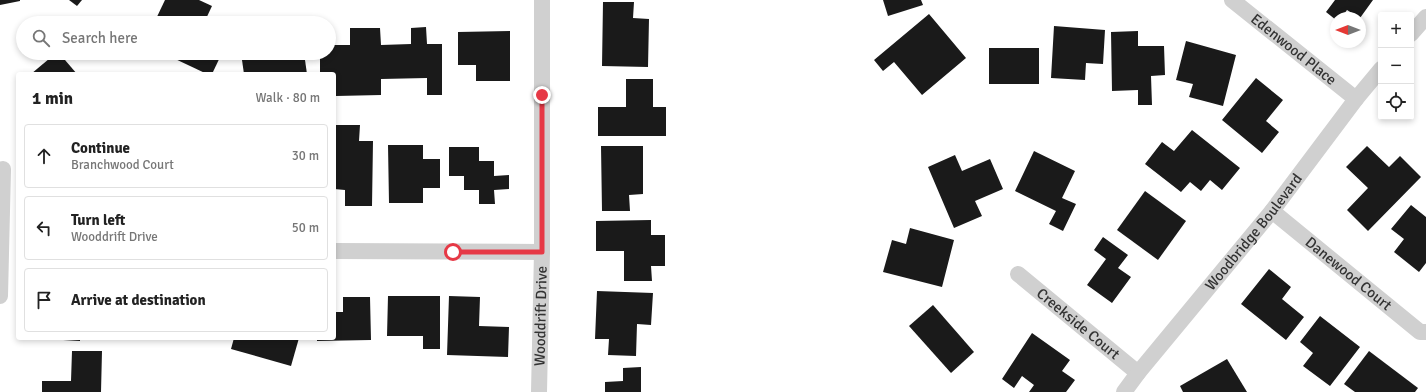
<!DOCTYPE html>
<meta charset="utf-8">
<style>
body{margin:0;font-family:Signika,sans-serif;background:#f6f6f6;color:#222}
.controls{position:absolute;right:12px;top:12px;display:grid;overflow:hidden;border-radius:4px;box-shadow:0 2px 6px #0003}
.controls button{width:36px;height:36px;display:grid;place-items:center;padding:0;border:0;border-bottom:1px solid #e0e0e0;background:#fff;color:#222;font:20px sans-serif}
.compass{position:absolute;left:1330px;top:12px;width:36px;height:36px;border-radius:50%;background:#fff;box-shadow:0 2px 6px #0003;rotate:270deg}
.stop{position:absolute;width:12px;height:12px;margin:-9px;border:3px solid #e63946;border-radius:50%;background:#fff}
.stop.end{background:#e63946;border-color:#fff;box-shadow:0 1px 4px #0008}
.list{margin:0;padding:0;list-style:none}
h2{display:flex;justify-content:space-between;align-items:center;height:52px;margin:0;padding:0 16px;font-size:17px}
h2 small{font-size:13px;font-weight:400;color:#767676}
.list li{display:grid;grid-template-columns:26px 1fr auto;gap:12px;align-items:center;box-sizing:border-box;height:64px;margin:0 8px 8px;padding:0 8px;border:1px solid #e0e0e0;border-radius:4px}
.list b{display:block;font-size:15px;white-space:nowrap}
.list p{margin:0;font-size:13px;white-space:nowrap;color:#767676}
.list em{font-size:13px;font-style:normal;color:#767676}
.icon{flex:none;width:22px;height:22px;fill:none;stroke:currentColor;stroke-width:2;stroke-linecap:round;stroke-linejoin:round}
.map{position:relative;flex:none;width:1426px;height:392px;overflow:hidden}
.search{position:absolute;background:#fff;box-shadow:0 2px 6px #0003;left:16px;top:16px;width:320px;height:44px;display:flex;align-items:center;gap:10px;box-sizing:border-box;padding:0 14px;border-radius:22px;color:#767676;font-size:15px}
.panel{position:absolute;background:#fff;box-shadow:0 2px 6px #0003;left:16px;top:72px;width:320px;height:268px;border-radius:4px}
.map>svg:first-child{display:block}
.building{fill:#1a1a1a}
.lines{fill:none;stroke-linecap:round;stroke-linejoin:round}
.minor{stroke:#d0d0d0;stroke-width:16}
.route{stroke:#e63946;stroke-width:5}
.labels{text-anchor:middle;stroke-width:4;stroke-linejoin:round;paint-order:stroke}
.street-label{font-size:15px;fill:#333;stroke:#fff}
</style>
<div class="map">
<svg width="1426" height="392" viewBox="0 0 1426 392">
<rect width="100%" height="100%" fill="#fff"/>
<g class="building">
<polygon points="0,0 20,0 20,1 0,5"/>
<polygon points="69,0 82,0 77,6"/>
<polygon points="165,0 199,0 212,6 204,23 154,23"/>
<polygon points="883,0 921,0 923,5 888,16"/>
<polygon points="1335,0 1373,0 1360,18 1347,10 1341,18 1336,18 1336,20 1326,12"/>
<polygon points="603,2 634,2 633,18 649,19 648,67 602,66"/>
<polygon points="929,14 966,58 922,95 894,62 883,71 874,60"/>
<polygon points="1054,26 1105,30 1103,64 1086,63 1085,80 1051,78"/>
<polygon points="426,27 427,44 442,44 442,95 427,95 427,78 381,79 381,95 336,96 336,79 334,79 334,74 320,74 320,53 329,53 329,45 350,45 350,28 380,28 381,45 411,44 411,28"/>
<polygon points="510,31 510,81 476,81 476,65 458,65 458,32"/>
<polygon points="1138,31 1138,46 1164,46 1165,75 1151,76 1152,105 1138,105 1138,90 1112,91 1111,32"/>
<polygon points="1186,41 1236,55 1223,106 1189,97 1193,84 1176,80"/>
<rect x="989" y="48" width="50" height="36"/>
<polygon points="56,53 59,53 77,74 31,74"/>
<polygon points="173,53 222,53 212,74 207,74 171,57"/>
<polygon points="286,53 304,53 307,74 244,74 242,60"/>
<polygon points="1256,78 1283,100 1266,121 1279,132 1262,153 1222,120"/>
<polygon points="626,79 653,79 653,107 666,107 666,136 598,136 598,107 626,107"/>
<polygon points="334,125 360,125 359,141 373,141 372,206 345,206 345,190 334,189"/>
<polygon points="1192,130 1240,168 1222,190 1210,180 1201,191 1190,182 1181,192 1145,164 1162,142 1174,151"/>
<polygon points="388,145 423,145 423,159 440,159 440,188 423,188 423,203 389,203"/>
<polygon points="601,146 643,146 643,194 629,195 630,211 602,211"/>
<polygon points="1367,146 1389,167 1400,156 1421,177 1368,231 1347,210 1368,188 1346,167"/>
<polygon points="449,147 479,147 479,161 494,161 494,176 509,175 509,189 494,190 495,204 479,204 479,190 464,190 464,176 449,176"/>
<polygon points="1034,151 1075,171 1062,198 1076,204 1063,231 1049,224 1056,211 1015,191"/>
<polygon points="955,155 962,171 990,159 1003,189 975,201 982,216 954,228 928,167"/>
<polygon points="1145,191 1186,221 1158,260 1117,230"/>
<polygon points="1411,205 1426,217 1426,263 1419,272 1394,252 1404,239 1391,229"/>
<polygon points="651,220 651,235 665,235 665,266 651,266 652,281 624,281 624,251 596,251 596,221"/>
<polygon points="910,228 954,240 942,287 883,272 892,240 906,244"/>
<polygon points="1103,237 1128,255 1118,268 1131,277 1112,303 1087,285 1106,259 1094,250"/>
<polygon points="1269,269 1291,287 1282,299 1304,317 1286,340 1241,304"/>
<polygon points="597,291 653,293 651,325 637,324 636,356 608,355 609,339 595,339"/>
<polygon points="388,296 440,296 440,349 423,349 423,336 387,336"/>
<polygon points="449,296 480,297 479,326 509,327 508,357 447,355"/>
<polygon points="343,297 370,297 371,340 317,341 317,338 334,338 334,312 343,312"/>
<polygon points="933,305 974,352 951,373 909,326"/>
<polygon points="1320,316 1360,347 1330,386 1303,366 1313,353 1300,342"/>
<polygon points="1032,333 1070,360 1062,371 1075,380 1066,392 1029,392 1034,385 1022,376 1014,388 1002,379"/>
<polygon points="46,338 80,338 80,341 46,339"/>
<polygon points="234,338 299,338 291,366 231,349"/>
<polygon points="72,351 102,351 101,392 42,392 42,381 71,381"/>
<polygon points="1369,351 1418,388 1415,392 1355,392 1344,384"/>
<polygon points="1227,359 1247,392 1183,392 1180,386"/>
<polygon points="641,367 641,392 605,392 605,382 623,381 623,368"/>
</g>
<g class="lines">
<g class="minor">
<path id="s1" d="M 1232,0 L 1356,99"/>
<polyline points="1411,34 1426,17"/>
<path id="s2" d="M 1272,211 L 1420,332 L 1426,332"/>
<polyline points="334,251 542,252"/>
<path id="s3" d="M 1018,274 L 1138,373"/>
<polyline points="0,296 3,169"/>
<path id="s4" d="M 539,392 L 542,252 L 542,0"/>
<path id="s5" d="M 1124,392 L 1138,373 L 1272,211 L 1356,99 L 1381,69"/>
</g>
</g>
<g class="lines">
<polyline class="route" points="453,252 542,252 542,95"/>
</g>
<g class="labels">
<g class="street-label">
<text dy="5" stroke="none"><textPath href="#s1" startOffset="79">Edenwood Place</textPath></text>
<text dy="5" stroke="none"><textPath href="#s5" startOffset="206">Woodbridge Boulevard</textPath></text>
<text dy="5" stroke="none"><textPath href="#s2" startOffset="99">Danewood Court</textPath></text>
<text dy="5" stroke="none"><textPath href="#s4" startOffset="76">Wooddrift Drive</textPath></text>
<text dy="5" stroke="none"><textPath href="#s3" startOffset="78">Creekside Court</textPath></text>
</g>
</g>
</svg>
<div class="controls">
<button>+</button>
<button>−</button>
<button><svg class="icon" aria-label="locate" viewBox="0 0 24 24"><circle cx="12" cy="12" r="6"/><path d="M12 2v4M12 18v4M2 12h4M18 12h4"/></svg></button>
</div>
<svg class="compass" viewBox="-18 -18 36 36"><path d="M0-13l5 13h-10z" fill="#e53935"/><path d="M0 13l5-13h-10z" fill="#767676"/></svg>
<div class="stop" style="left:453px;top:252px"></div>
<div class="stop end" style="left:542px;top:95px"></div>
<div class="search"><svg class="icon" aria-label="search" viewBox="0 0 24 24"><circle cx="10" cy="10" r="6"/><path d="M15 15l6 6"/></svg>Search here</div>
<section class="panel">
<h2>1 min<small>Walk · 80 m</small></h2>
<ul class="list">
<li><svg class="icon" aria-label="ahead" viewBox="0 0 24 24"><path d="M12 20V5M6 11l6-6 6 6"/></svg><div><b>Continue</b><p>Branchwood Court</p></div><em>30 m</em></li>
<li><svg class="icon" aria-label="left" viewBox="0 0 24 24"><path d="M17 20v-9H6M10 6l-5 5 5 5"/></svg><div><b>Turn left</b><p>Wooddrift Drive</p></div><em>50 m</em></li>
<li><svg class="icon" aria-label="arrive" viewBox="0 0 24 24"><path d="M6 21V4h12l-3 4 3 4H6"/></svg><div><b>Arrive at destination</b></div></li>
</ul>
</section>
</div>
